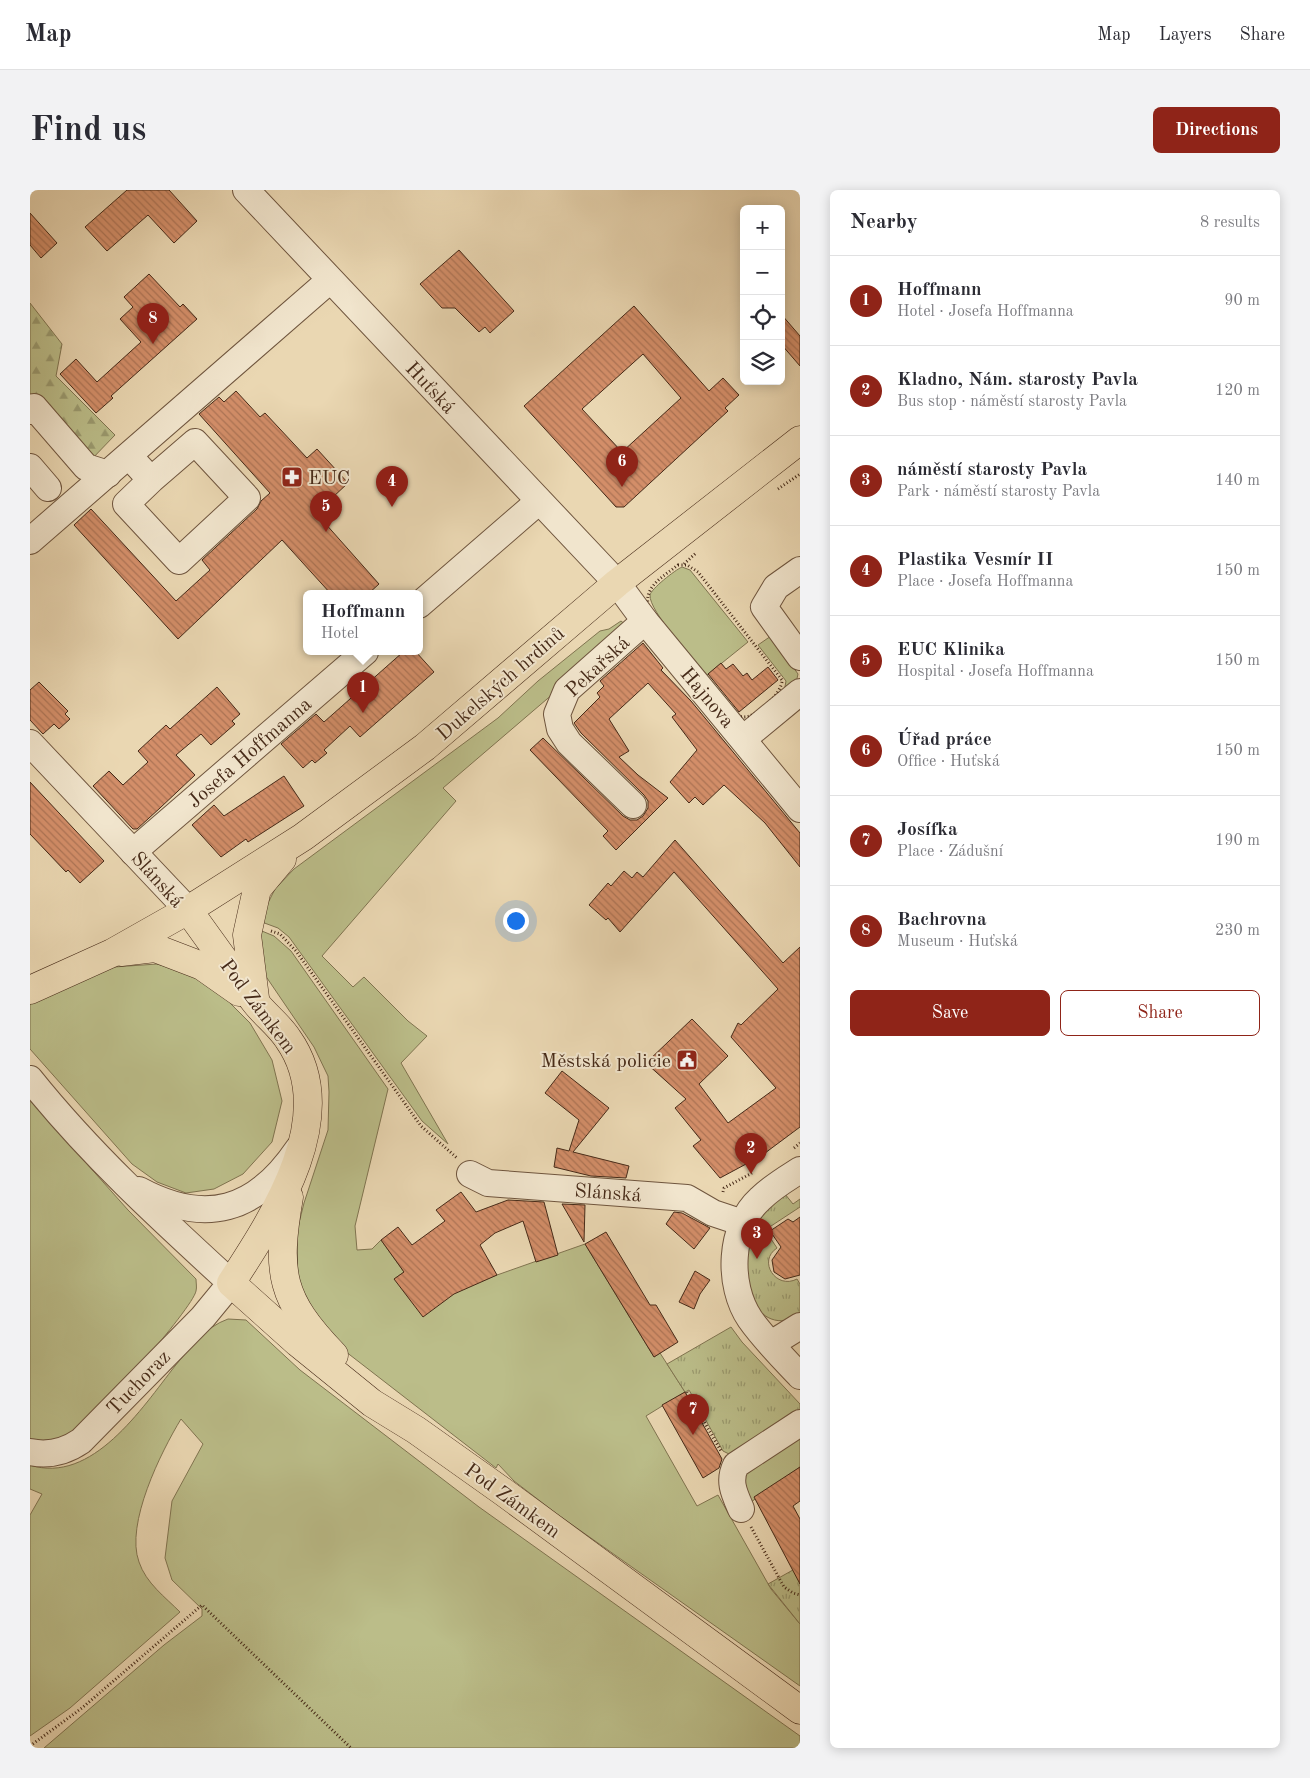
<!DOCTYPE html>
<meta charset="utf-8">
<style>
body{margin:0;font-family:"Old Standard TT",serif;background:#f2f2f3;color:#2b2b33}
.controls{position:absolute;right:15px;top:15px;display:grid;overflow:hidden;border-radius:8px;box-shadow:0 2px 12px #0003}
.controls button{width:45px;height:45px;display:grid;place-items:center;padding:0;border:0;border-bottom:1px solid #e1e1e2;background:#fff;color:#2b2b33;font:25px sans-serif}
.you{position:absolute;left:485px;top:730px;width:18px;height:18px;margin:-12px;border:4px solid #fff;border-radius:50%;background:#1a73e8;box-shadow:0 0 0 8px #1a73e833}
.badge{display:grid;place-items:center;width:32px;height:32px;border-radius:50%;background:#8f2418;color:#fff;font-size:16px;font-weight:700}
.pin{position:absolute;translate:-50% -41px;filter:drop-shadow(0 1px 2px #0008)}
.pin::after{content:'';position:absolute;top:26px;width:18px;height:15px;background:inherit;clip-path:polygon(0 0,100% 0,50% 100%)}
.popup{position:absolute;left:273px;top:400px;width:120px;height:65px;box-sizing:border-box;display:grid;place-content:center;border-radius:8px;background:#fff;filter:drop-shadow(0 1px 4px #0005);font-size:16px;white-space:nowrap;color:#7c7c81}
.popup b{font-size:19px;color:#2b2b33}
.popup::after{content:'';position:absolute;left:50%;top:100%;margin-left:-10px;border:10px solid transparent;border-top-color:#fff}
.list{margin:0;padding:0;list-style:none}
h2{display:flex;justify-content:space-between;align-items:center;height:65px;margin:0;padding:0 20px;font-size:21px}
h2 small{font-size:16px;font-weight:400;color:#7c7c81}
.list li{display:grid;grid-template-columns:32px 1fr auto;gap:15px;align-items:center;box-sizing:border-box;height:90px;padding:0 20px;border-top:1px solid #e1e1e2}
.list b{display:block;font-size:19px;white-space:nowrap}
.list p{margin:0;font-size:16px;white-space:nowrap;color:#7c7c81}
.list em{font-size:16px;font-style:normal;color:#7c7c81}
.actions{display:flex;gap:10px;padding:15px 20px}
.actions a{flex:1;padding:11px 0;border:1px solid #8f2418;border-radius:8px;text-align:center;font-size:18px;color:#8f2418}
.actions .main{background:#8f2418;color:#fff}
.icon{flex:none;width:28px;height:28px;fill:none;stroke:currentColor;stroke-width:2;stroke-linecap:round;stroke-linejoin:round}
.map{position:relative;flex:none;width:770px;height:1558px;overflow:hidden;border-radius:8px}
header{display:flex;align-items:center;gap:30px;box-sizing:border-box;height:70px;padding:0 25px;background:#fff;border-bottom:1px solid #e1e1e2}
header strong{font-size:24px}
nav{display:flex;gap:28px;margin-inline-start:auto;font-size:18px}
.intro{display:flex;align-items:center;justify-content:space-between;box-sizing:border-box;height:120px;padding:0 30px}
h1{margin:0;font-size:35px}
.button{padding:12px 22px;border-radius:8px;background:#8f2418;color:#fff;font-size:18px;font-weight:700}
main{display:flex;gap:30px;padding:0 30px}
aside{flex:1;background:#fff;border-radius:8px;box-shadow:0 2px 12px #0003}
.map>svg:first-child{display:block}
.grass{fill:#bbbd89;stroke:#807450}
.forest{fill:url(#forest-firs);stroke:#807450}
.park{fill:url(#park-tufts);stroke:#807450}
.building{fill:url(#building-back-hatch);stroke:#462a18;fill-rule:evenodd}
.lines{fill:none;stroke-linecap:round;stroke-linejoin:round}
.minor-casing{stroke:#6f553e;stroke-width:28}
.major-casing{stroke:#462a18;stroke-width:29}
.path{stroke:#462a18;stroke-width:3;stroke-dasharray:1 2.5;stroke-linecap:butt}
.minor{stroke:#f1e5cd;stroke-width:26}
.major{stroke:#ead7b2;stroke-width:28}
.labels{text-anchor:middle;stroke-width:4;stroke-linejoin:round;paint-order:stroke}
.street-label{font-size:20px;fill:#462a18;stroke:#f1e5cd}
.poi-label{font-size:20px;fill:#462a18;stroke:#f1e5cd;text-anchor:start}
</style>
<header>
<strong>Map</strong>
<nav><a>Map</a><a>Layers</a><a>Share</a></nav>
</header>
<div class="intro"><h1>Find us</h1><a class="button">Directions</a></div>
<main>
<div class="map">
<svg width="770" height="1558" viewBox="0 0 770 1558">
<defs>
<pattern id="forest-firs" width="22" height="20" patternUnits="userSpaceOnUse" patternTransform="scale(1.25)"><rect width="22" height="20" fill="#bbbd89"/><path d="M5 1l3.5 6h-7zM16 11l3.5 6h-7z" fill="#9a9a6f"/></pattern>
<pattern id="park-tufts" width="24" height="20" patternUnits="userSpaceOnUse" patternTransform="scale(1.25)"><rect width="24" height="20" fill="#bbbd89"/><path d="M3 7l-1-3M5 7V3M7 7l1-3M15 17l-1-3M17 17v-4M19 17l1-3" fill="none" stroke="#9a9a6f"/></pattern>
<pattern id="building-back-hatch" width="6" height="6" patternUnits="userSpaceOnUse" patternTransform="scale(1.25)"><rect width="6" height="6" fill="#d38e69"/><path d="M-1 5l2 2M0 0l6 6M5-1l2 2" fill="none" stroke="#ad7455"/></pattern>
</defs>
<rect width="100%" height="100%" fill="#ead7b2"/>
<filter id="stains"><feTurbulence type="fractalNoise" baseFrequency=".004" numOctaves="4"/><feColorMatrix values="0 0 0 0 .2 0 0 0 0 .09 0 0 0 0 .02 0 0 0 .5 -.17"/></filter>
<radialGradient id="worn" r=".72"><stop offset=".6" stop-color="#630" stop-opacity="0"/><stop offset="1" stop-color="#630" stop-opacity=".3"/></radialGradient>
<g class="grass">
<path d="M 652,377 L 660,380 L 718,452 L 677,485 C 665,470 619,422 620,405 C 621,399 645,380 652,377 Z"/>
<polygon points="591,431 600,438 413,598 426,611 292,766 323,797 334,787 378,831 397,846 371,873 418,954 392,931 259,747 248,738 229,731 245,699 264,679 468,528 508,491 570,441 579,439"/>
<polygon points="741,446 768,484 766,493 754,502 756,491 728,455"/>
<polygon points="227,739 244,746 261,761 358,899 325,1036 327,1060 342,1059 351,1050 374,1082 364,1089 433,1097 555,1054 624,1167 630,1163 655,1202 616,1226 667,1316 688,1305 741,1399 770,1434 770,1496 527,1324 484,1291 468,1274 466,1278 311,1158 268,1103 267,1041 274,1013 298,940 299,902 298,886 284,857 237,788 231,776"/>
<polygon points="127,774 161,783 190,803 220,833 242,870 252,911 242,952 213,984 184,999 156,1003 127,992 102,974 0,859 0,814 84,777"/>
<path d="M 0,910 L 98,1020 L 166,1089 C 166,1093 167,1097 166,1101 C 163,1118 61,1234 45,1243 C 30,1251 16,1250 0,1251 Z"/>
<path d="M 198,1129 L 216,1130 L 270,1180 L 449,1317 L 770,1546 L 770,1558 L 14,1558 L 134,1455 L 172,1426 L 172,1419 L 142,1390 L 135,1368 L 142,1311 L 173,1254 L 151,1229 C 131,1262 95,1334 109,1372 C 116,1393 135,1407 150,1422 L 40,1518 L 0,1546 L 0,1325 L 12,1304 L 0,1299 L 0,1275 C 62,1295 112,1218 145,1176 C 160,1158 175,1137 198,1129 Z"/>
<polygon points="770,1239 770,1277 721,1312 710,1291 724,1267"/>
</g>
<polygon class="forest" points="0,113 32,154 26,186 85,245 59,272 0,213"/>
<g class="park">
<path d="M 755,1004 L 763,1014 L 770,1009 L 770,1017 L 735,1040 L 747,1058 C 727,1071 746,1100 767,1089 L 770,1094 L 770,1127 C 716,1148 710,1077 722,1041 C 728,1024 742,1015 755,1004 Z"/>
<polygon points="701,1137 712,1152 770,1214 770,1228 701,1265 693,1261 659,1200 655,1202 637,1174"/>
<polygon points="770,1376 770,1434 738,1394"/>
</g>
<g class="building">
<polygon points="97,0 139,0 167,31 144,53 118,25 77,61 55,37"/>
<polygon points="0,23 27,53 11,68 0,55"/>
<polygon points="429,60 484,121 460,143 455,137 449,142 425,118 412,118 390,94"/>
<polygon points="119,84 150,117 153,114 167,129 81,206 83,208 66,223 30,184 46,169 67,192 111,152 90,129 103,117 94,107"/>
<path d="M 604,116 L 679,201 L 693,188 L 709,205 L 695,218 L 698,221 L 594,317 L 586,317 L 494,216 ZM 613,164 L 651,208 L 592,262 L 552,219 Z"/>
<polygon points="751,124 770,146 770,176 751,154"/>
<polygon points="206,201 230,227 235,223 277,268 287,259 318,293 286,323 349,394 338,404 301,404 252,350 148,449 44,335 61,319 146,411 180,380 172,370 227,319 231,311 240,303 169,224 189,207 194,212"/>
<polygon points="613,453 633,478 631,480 661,511 770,643 770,677 735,633 694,595 673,615 665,607 659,613 640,592 667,560 642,527 646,524 618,493 579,529 599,561 589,567 608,585 638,608 586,660 573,646 578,641 500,560 513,548 593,626 600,630 607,630 613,626 618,618 618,611 614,605 551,543 544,533 570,507 567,503 574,496 570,491"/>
<polygon points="373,462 386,462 404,482 330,547 320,536 294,560 297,563 285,573 282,570 273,578 251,554 286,524 294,532"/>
<polygon points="691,473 696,479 703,474 713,486 717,483 722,490 738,477 748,490 709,522 678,484"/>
<polygon points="9,492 38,521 35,524 40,529 29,539 24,534 13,544 0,530 0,500"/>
<polygon points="187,497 210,524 202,531 205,534 181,555 171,544 146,565 165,585 130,618 107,639 103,639 63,596 79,581 93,595 118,572 108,561 136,535 140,539"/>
<polygon points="254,586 274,616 218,652 216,649 191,667 162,635 184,615 194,626"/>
<polygon points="0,592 74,671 50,693 38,680 36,682 0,644"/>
<polygon points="645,650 753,773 770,757 770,937 731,966 690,988 663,956 671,950 645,918 656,909 616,873 662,829 698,866 669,894 698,933 746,898 701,847 708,833 711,835 748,799 644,682 590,742 578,728 576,730 559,715 578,693 581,696 594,681 602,688 607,682 613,687"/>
<polygon points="532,881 579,918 543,962 599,976 596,988 561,986 524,977 527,958 539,961 549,930 515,903"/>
<polygon points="431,1002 446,1022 478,1010 514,1012 528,1065 506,1072 493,1031 465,1043 450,1055 467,1085 424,1104 393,1127 364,1089 374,1082 351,1050 368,1037 382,1055 415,1031 406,1020"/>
<polygon points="532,1014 555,1015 554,1052"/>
<polygon points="644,1022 652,1023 680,1038 664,1059 636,1034"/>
<polygon points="770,1027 770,1085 755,1089 744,1082 742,1070 751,1057 740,1041 758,1029 763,1032"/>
<polygon points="576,1042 620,1115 626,1115 648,1152 624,1167 555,1054"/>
<polygon points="665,1081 680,1090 670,1104 664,1119 649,1112"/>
<polygon points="655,1202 692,1269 689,1278 673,1288 632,1215"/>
<polygon points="770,1277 770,1311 763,1316 770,1329 770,1394 724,1307"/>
</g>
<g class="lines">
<g class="minor-casing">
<g id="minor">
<polyline points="216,0 587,393 615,431 770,619"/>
<polyline points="0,221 4,217 56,277 78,284"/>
<polyline points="99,266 121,290 96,314 149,371 217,308 165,252 121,290"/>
<polyline points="0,277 18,298"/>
<polyline points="0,351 300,90"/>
<polyline points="770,380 746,397 734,417 770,467"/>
<polyline points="389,415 508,312"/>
<polyline points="713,549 770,502"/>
<polyline points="0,553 158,720"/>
<polyline points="603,615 539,553 530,539 527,524 537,500 615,431"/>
<polyline points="103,662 335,462"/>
<path d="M 0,889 C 60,964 130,1028 201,1093 L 173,1127 L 51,1251 C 35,1262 19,1266 0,1262"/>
<path d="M 770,980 C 756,989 742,997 730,1009 C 699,1037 697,1095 720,1129 C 734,1149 753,1168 770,1186"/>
<polyline points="440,984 458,993 657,1008 683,1023 713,1033"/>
<path d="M 109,1000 C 176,1036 226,1021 268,959"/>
<polyline points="741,1154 770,1136"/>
<path d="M 711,1319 C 704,1303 698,1291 706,1275 L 770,1233"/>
</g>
</g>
<g class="major-casing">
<g id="major">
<path d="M 158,720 C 180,750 202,782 225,812 C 235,825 249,835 258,849 C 312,925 244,1027 201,1093 L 268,1153 L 342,1213 L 386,1240 L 472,1301 L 770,1520"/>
<polyline points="91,762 125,758 172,776 209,802"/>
<polyline points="0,800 82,763 158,720 273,647 395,557 587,393 770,250"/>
<polyline points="225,808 217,745 227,699 252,669"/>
<path d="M 259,1007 C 246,1083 250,1109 304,1165"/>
</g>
</g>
<g class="path">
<polyline points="748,299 770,284"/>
<polyline points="654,374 666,363"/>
<path d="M 648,375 L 657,375 L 668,382 L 752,490 C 753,503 720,537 706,524 L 619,419 C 612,397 633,387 648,375 Z"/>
<polyline points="241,741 250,744 266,761 391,936 427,968"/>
<polyline points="764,958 770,953"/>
<polyline points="693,1002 694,998 722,983"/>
<polyline points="657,1202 691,1261"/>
<polyline points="721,1337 754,1397 763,1403 770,1405"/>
<polyline points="0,1556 52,1518 172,1415 321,1558"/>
</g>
<use href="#minor" class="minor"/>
<use href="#major" class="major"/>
</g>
<defs>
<g id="pharmacy-square" transform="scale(1.125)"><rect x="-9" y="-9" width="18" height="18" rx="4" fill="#8f2418" stroke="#f1e5cd"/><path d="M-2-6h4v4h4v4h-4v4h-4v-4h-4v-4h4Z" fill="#fff"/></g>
<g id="civic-square" transform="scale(1.125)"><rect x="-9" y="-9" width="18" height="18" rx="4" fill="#8f2418" stroke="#f1e5cd"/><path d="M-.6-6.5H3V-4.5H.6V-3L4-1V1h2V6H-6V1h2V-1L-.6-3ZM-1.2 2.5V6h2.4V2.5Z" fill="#fff"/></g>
</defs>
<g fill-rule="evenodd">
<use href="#pharmacy-square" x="262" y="287"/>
<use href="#civic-square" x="657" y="870"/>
</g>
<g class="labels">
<g class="street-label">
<text transform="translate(401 197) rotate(47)" y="7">Huťská</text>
<text transform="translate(567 476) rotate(-43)" y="7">Pekařská</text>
<text transform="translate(470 493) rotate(-41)" y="7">Dukelských hrdinů</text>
<text transform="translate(678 507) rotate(50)" y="7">Hajnova</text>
<text transform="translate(219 562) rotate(-41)" y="7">Josefa Hoffmanna</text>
<text transform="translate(128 689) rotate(48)" y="7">Slánská</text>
<text transform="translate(229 816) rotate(53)" y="7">Pod Zámkem</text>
<text transform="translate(578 1002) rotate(4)" y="7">Slánská</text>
<text transform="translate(108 1192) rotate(-46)" y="7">Tuchoraz</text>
<text transform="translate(483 1310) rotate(36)" y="7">Pod Zámkem</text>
</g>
<g class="poi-label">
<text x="278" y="294">EUC</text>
<text x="641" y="877" text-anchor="end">Městská policie</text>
</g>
</g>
<rect width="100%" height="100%" filter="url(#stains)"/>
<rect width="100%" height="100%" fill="url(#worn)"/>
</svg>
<div class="controls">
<button>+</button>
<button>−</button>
<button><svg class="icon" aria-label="locate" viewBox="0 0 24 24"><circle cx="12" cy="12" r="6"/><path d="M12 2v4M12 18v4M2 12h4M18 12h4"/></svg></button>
<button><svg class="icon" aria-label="layers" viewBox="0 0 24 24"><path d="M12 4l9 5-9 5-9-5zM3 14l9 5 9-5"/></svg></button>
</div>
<div class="you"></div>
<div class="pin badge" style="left:333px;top:523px">1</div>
<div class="popup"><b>Hoffmann</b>Hotel</div>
<div class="pin badge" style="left:721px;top:984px">2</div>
<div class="pin badge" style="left:727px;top:1069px">3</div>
<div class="pin badge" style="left:362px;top:317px">4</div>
<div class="pin badge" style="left:296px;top:342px">5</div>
<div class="pin badge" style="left:592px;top:297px">6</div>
<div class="pin badge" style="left:663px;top:1245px">7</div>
<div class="pin badge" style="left:123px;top:154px">8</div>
</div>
<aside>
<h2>Nearby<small>8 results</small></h2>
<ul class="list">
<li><span class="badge">1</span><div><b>Hoffmann</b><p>Hotel · Josefa Hoffmanna</p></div><em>90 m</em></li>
<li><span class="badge">2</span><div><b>Kladno, Nám. starosty Pavla</b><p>Bus stop · náměstí starosty Pavla</p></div><em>120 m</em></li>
<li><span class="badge">3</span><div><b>náměstí starosty Pavla</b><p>Park · náměstí starosty Pavla</p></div><em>140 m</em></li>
<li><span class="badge">4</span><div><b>Plastika Vesmír II</b><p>Place · Josefa Hoffmanna</p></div><em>150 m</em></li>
<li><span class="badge">5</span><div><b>EUC Klinika</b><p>Hospital · Josefa Hoffmanna</p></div><em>150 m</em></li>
<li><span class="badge">6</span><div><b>Úřad práce</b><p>Office · Huťská</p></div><em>150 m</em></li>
<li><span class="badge">7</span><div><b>Josífka</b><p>Place · Zádušní</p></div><em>190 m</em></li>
<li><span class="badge">8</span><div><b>Bachrovna</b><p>Museum · Huťská</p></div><em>230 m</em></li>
</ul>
<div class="actions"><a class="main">Save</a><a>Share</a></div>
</aside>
</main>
